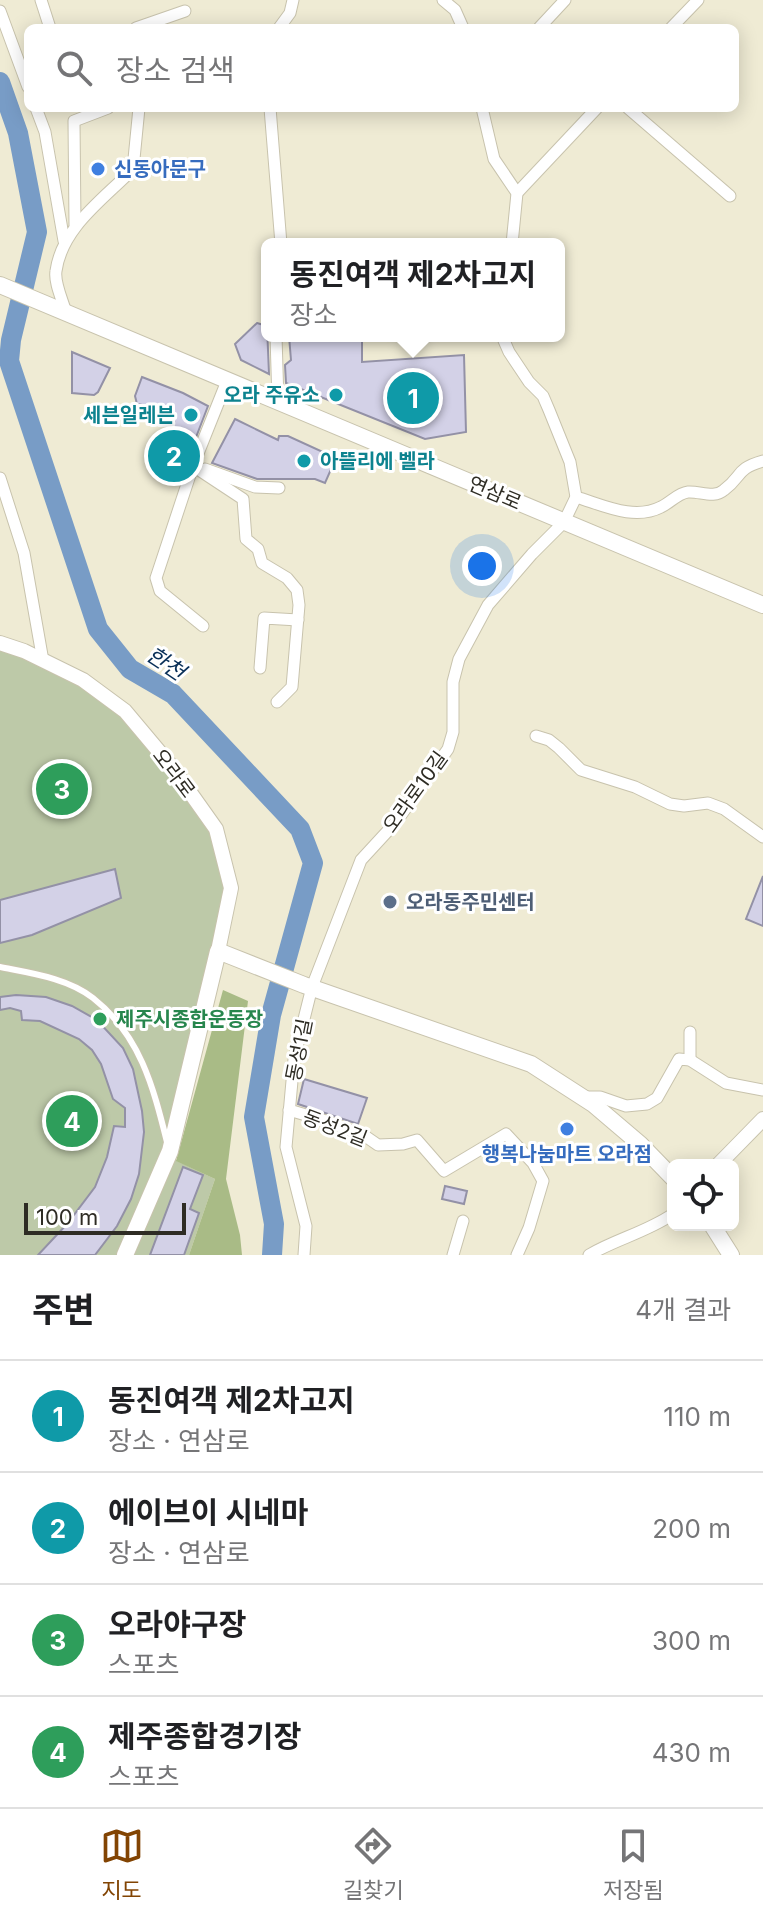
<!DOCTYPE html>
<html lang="ko">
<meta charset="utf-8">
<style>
body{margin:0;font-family:Inter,"Noto Sans KR",sans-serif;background:#f2f2f2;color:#202124}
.controls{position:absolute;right:24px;bottom:24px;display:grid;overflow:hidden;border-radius:12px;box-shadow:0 4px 20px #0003}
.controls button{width:72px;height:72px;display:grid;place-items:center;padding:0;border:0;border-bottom:2px solid #e0e0e0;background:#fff;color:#202124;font:40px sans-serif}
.scale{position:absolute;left:24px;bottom:20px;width:162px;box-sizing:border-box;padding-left:8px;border:4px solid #2e2c24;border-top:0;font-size:22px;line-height:28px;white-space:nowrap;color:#2e2c24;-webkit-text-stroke:6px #fff;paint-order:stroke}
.you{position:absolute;left:482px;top:566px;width:28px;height:28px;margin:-20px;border:6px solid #fff;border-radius:50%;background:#1a73e8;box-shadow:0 0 0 12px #1a73e833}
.badge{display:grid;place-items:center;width:52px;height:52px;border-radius:50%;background:#824403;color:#fff;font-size:26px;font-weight:700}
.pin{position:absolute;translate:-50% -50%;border:4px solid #fff;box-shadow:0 2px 8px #0006}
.popup{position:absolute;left:261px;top:238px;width:304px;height:104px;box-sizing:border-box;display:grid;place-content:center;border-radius:12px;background:#fff;filter:drop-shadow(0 2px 6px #0005);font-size:26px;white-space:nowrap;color:#757577}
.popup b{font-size:30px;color:#202124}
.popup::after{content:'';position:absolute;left:50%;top:100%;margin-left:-16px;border:16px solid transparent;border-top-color:#fff}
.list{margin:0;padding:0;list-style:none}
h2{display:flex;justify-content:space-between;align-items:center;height:104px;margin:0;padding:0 32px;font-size:34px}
h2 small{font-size:26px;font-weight:400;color:#757577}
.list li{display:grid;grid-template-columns:52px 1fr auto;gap:24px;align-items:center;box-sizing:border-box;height:112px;padding:0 32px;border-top:2px solid #e0e0e0}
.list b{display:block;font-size:30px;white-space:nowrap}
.list p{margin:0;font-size:26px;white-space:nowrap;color:#757577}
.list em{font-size:26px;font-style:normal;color:#757577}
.icon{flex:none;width:44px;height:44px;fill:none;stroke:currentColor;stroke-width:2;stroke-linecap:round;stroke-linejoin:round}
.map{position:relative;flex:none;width:763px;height:1255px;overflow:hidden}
.search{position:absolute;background:#fff;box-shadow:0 4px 20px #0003;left:24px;right:24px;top:24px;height:88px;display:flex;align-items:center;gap:20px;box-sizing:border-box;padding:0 28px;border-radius:12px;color:#757577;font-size:30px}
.sheet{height:552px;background:#fff}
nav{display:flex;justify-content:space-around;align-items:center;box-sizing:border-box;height:112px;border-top:2px solid #e0e0e0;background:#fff;font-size:22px;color:#757577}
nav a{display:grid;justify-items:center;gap:4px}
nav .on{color:#824403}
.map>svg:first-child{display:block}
.green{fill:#bdc9a8}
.forest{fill:#a9bb86}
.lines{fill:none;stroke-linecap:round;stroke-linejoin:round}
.river{stroke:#789cc6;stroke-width:20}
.building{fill:#d3d1e7;stroke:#9391a6;stroke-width:2}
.service-casing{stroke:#c8c3ad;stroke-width:8}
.minor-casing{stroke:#c8c3ad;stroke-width:13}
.tertiary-casing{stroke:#c8c3ad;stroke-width:16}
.secondary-casing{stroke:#c8c3ad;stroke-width:18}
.service{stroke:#fff;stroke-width:6}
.minor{stroke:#fff;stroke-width:11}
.tertiary{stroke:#fff;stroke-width:14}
.secondary{stroke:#fff;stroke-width:16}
.shop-dot{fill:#3f7fe0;stroke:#fff;stroke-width:3}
.culture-dot{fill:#0f9aa8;stroke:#fff;stroke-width:3}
.service-dot{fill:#5c6f8a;stroke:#fff;stroke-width:3}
.leisure-dot{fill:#2e9e5b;stroke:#fff;stroke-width:3}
.labels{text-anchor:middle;stroke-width:6;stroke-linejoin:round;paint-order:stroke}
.shop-label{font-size:20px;font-weight:bold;fill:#366cbe;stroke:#fff;text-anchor:start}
.culture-label{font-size:20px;font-weight:bold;fill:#0d838f;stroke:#fff;text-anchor:end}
.street-label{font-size:20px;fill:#2e2c24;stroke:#fff}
.service-label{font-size:20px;font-weight:bold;fill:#4e5e75;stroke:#fff;text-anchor:start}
.leisure-label{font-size:20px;font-weight:bold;fill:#27864d;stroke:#fff;text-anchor:start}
.water-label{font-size:22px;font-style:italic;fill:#082f57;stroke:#fff}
</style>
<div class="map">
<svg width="763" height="1255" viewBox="0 0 763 1255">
<rect width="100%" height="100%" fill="#efebd4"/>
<polygon class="green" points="0,644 32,655 125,711 216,829 231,888 170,1151 177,1161 215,1179 189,1255 0,1255"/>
<polygon class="forest" points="223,990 248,1001 226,1179 240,1235 242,1255 189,1255 215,1179 176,1161"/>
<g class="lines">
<polyline class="river" points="0,82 18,133 37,232 11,340 9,361 98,629 130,669 173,694 300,829 313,863 271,1015 254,1117 274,1224 272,1255"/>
</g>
<g class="building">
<polygon points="257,323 267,326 269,374 241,360 235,344"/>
<polygon points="289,336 362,336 362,362 464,355 466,432 425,439 286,383 285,365 291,360"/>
<polygon points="72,352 110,368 98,392 94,395 72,393"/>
<polygon points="142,377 183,393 208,406 178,484 156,477 154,458 157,444 174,422 168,420 173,411 137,404 135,396"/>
<polygon points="235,419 278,440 279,436 288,436 336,458 325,483 315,479 257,479 212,463"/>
<polygon points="115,869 121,898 32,935 0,943 0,900"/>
<polygon points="763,876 763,926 746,919"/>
<polygon points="16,995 46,997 72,1006 97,1020 123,1048 133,1069 142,1111 144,1132 139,1174 131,1199 117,1226 95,1255 38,1255 67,1224 95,1187 107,1157 114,1126 125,1127 125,1108 113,1099 101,1064 92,1050 79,1039 40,1021 22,1020 21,1011 10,1008 0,1010 0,997"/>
<polygon points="304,1079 367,1098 358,1124 298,1104"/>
<polygon points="183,1167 203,1175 190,1209 199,1213 184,1255 150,1255"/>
<polygon points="445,1186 467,1191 464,1204 442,1199"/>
</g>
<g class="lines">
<g class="service-casing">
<path id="service" d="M 0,967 C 30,973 68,978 93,998 C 140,1035 153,1086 167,1142"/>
</g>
<g class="minor-casing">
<g id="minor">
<polyline points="41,0 50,28"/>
<polyline points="443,0 455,10 463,28"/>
<polyline points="0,11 28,87"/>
<polyline points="136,28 185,11"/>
<polyline points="279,28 290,13 293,0"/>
<polyline points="539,28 565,0"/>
<polyline points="671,28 698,0"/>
<polyline points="36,108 45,132 64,241"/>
<polyline points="270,108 281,244"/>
<polyline points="482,108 494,159 517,193 512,244"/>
<polyline points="628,108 730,196"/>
<polyline points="517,193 597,108"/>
<polyline points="75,225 74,121 108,108"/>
<path d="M 66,313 C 63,301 54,283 56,271 C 62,227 104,199 133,169 L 139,108"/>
<polyline points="276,336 278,402"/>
<polyline points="193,466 243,499 246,539 258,549 262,563 287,578 297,590 299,605 292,687 277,702"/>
<polyline points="205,469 255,487 279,488"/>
<polyline points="0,478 24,553 43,661"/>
<path d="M 576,497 C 603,505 634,521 661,507 C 670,503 678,493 688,492 C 700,491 714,499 724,490 C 743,476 735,469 763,461"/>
<polyline points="203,626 160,591 156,578 193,466 227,381"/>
<polyline points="260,668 264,618 298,620"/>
<polyline points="536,736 549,740 559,748 581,770 635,787 670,804 684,806 708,803 724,809 763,837"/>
<polyline points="690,1060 690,1032"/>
<polyline points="582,1097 600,1097 626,1106 647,1104 657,1098 679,1059 690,1060 726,1083 763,1090"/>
<polyline points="289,1110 326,1121 365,1136 378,1145 403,1144 417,1140 444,1171 506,1134 533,1163 543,1181 529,1228 517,1255"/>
<polyline points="304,1255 306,1226 286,1147 294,1059 312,987 361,860 396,822 448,749 453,732 453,682 459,659 488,605 532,554 564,522 576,497 570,462 549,410 543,396 529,382 509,352 502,336"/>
<polyline points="453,1255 463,1221"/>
<path d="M 589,1255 C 616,1239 647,1232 673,1214"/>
</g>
</g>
<g class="tertiary-casing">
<g id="tertiary">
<polyline points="0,643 24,651 83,680 125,711 172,767 216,829 231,888 218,951"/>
<polyline points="718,1165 763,1119"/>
</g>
</g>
<g class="secondary-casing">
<g id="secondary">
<polyline points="0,285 763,605"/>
<polyline points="712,1225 731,1255"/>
<polyline points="125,1255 170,1151 218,951 304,985 531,1064 593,1104 640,1144 673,1178"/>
</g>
</g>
<use href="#service" class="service"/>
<use href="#minor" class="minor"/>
<use href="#tertiary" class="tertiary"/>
<use href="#secondary" class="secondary"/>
</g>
<g class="shop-dot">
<circle cx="98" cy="169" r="8"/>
<circle cx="567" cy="1129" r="8"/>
</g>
<g class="culture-dot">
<circle cx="336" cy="395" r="8"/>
<circle cx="191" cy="415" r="8"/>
<circle cx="304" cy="461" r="8"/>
</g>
<circle class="service-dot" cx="390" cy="902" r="8"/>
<circle class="leisure-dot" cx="100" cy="1019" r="8"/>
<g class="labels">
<g class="shop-label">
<text x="114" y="176">신동아문구</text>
<text x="567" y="1161" text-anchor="middle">행복나눔마트 오라점</text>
</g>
<g class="culture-label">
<text x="320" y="402">오라 주유소</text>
<text x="175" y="422">세븐일레븐</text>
<text x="320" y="468" text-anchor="start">아뜰리에 벨라</text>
</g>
<g class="street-label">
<text transform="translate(495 493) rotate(23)" y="7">연삼로</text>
<text transform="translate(174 773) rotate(53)" y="7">오라로</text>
<text transform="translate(415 792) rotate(-54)" y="7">오라로10길</text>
<text transform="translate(299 1050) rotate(-79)" y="7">동성1길</text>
<text transform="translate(335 1128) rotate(21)" y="7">동성2길</text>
</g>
<g class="service-label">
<text x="406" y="909">오라동주민센터</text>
</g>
<g class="leisure-label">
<text x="116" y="1026">제주시종합운동장</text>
</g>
<g class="water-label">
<text transform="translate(166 663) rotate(34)" y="8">한천</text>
</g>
</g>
</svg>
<div class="controls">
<button><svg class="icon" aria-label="locate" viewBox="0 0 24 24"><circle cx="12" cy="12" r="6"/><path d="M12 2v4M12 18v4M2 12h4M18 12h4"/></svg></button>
</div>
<div class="scale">100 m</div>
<div class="you"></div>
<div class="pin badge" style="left:413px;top:398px;background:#0f9aa8">1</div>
<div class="popup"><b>동진여객 제2차고지</b>장소</div>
<div class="pin badge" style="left:174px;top:456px;background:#0f9aa8">2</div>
<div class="pin badge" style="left:62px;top:789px;background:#2e9e5b">3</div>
<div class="pin badge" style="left:72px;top:1121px;background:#2e9e5b">4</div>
<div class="search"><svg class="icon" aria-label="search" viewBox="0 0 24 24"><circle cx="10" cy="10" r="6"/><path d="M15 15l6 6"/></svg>장소 검색</div>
</div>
<section class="sheet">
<h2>주변<small>4개 결과</small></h2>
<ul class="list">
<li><span class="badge" style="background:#0f9aa8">1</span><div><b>동진여객 제2차고지</b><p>장소 · 연삼로</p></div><em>110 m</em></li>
<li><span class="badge" style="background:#0f9aa8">2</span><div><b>에이브이 시네마</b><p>장소 · 연삼로</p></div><em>200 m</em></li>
<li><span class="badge" style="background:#2e9e5b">3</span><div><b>오라야구장</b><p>스포츠</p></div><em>300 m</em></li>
<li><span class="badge" style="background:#2e9e5b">4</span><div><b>제주종합경기장</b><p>스포츠</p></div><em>430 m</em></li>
</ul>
</section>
<nav>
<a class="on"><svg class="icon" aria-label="map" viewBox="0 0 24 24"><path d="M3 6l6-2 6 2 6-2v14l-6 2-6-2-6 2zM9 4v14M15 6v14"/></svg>지도</a>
<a><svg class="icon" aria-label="directions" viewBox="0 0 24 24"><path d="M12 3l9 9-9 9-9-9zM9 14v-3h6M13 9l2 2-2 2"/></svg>길찾기</a>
<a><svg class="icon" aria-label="saved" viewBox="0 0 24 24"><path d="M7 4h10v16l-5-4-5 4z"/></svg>저장됨</a>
</nav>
